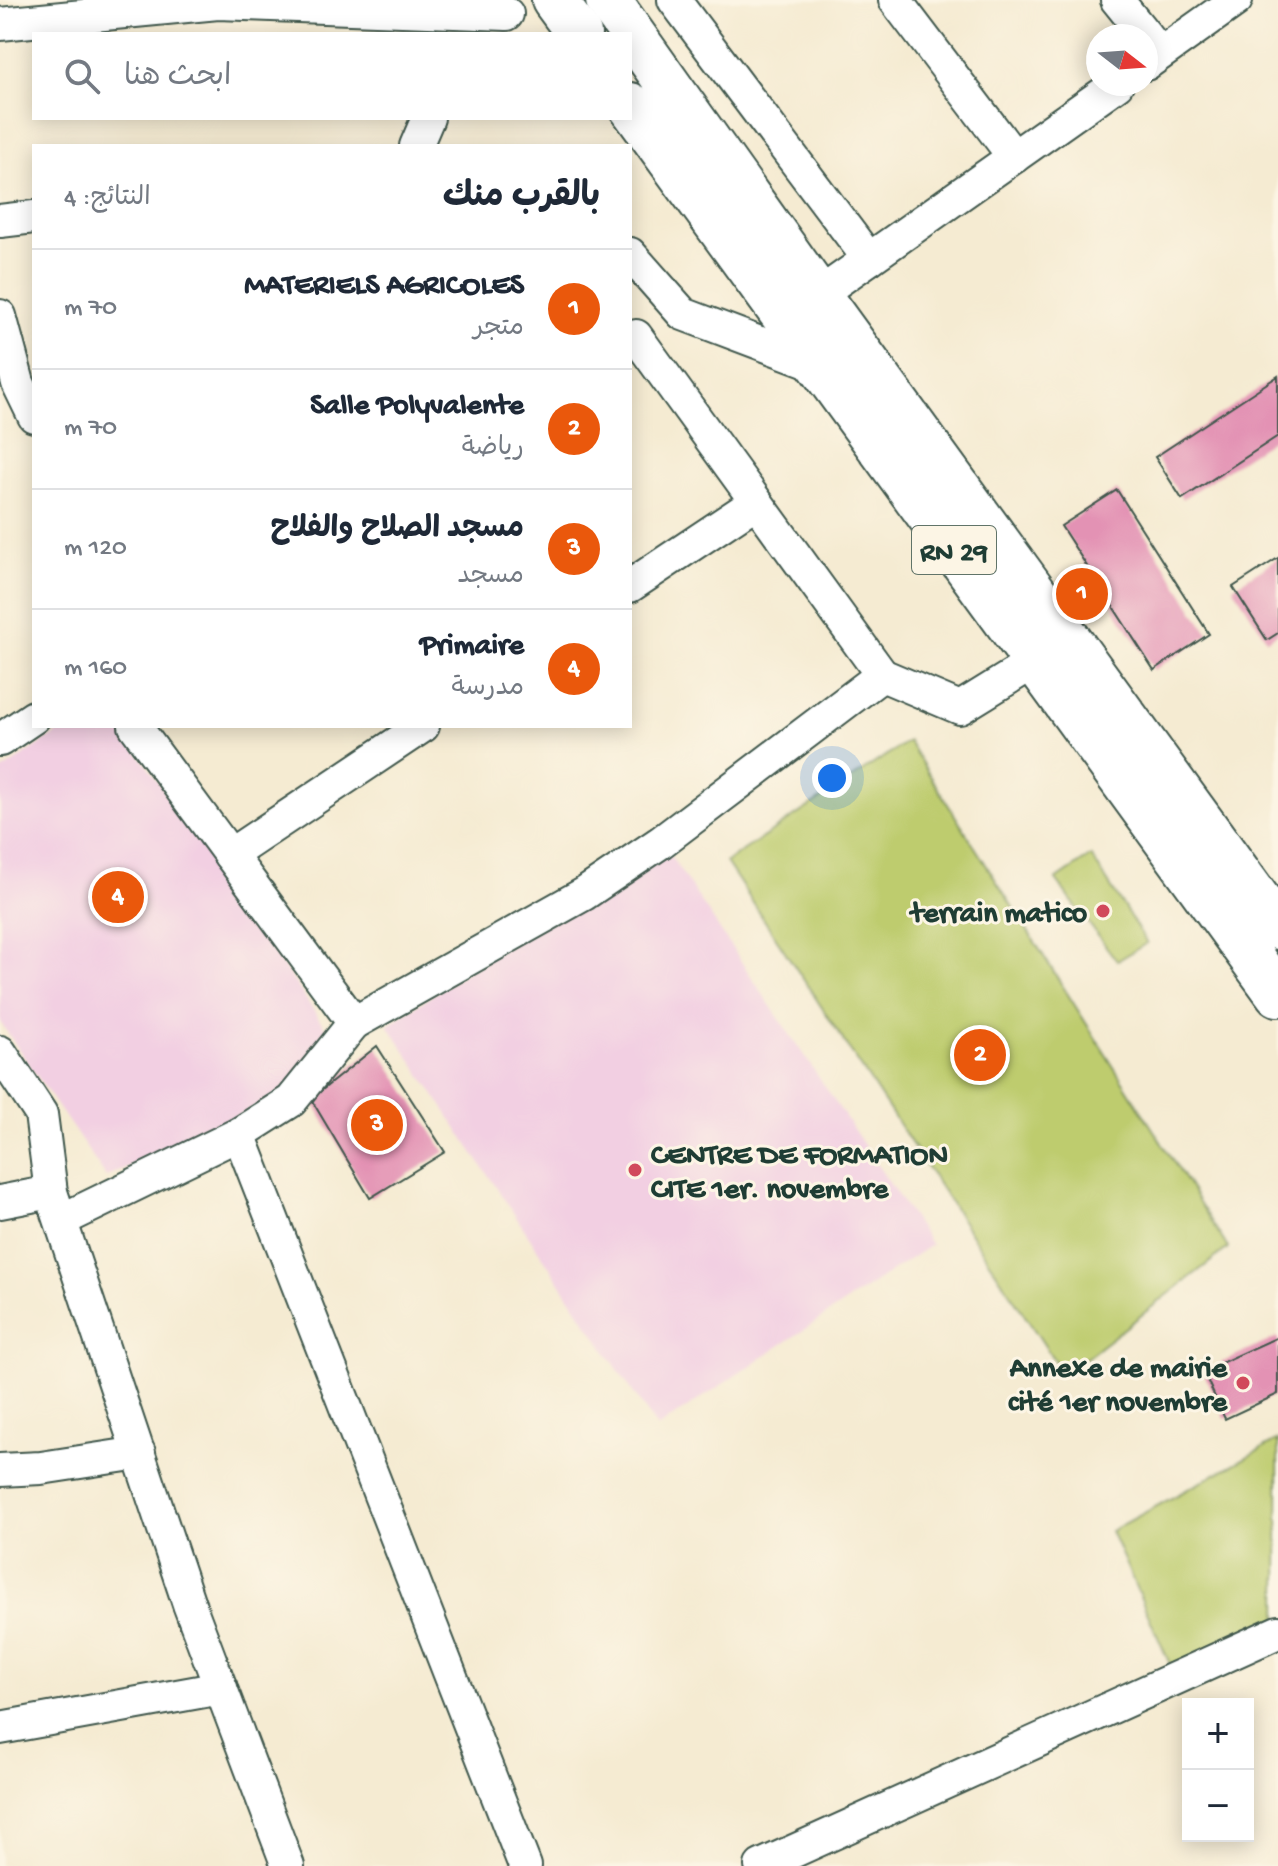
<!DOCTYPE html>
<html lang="ar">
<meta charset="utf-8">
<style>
body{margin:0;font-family:"Gochi Hand","Playpen Sans Arabic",sans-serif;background:#f2f2f3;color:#1f2937;direction:rtl}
.controls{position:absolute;right:24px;bottom:24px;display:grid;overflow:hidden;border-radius:0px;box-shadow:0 4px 20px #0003}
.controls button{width:72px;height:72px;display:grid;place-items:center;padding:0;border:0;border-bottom:2px solid #e0e1e3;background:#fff;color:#1f2937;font:40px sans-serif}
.compass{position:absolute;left:1086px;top:24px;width:72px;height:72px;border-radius:50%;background:#fff;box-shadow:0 4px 20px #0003;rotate:107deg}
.you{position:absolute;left:832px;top:778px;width:28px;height:28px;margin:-20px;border:6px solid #fff;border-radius:50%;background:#1a73e8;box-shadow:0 0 0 12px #1a73e833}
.badge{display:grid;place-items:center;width:52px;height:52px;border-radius:50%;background:#ea580c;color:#fff;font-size:26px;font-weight:700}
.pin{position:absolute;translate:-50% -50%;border:4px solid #fff;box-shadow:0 2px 8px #0006}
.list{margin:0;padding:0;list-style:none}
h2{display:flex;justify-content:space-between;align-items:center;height:104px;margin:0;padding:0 32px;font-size:34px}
h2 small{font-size:26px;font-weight:400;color:#747a83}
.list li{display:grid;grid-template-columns:52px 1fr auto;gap:24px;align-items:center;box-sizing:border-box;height:120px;padding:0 32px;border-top:2px solid #e0e1e3}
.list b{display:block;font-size:30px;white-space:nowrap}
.list p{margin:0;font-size:26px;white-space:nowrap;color:#747a83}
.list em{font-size:26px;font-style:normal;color:#747a83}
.icon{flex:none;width:44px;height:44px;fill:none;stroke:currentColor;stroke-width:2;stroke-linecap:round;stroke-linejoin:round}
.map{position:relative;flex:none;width:1278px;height:1866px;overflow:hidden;direction:ltr}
.search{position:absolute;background:#fff;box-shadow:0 4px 20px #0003;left:32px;top:32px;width:600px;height:88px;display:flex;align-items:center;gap:20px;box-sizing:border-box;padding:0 28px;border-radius:0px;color:#747a83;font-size:30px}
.panel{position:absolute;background:#fff;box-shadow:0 4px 20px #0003;left:32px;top:144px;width:600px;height:584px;border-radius:0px;direction:rtl}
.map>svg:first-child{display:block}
.built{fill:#f2cfe2}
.green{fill:#becc6e;stroke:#6e8451;stroke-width:2}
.building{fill:#e392b4}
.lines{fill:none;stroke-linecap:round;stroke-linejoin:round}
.minor-casing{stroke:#3f574c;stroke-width:36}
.trunk-casing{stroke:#3f574c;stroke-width:48}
.minor{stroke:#fff;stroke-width:32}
.trunk{stroke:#fff;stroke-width:44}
.poi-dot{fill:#d1495b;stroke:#fcf5e5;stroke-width:3}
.labels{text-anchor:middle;stroke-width:6;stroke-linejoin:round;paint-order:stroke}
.shield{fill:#fcf5e5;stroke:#617469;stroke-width:2}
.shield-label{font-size:28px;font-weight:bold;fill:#1f3d34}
.poi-label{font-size:30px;font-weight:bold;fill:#1f3d34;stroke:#fcf5e5;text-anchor:end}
</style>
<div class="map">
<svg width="1278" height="1866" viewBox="0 0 1278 1866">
<rect width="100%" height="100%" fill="#fcf5e5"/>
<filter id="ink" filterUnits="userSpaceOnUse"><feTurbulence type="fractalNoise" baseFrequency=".0125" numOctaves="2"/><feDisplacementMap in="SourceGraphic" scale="16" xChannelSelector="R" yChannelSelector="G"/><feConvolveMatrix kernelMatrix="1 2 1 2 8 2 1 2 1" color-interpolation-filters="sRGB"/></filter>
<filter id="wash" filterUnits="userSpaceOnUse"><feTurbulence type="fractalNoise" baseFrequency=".006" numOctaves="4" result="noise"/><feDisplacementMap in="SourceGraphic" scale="32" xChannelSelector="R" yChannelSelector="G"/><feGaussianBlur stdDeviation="1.8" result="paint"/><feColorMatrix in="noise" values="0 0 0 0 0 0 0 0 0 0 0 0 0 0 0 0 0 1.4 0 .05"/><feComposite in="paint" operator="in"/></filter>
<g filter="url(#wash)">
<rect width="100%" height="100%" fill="#f5ebd2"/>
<g class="built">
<polygon points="67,726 120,726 331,1036 286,1093 106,1177 0,1022 0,772"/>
<polygon points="661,842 931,1245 657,1428 388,1025"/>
</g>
<g class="green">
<polygon points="908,741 1228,1248 1064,1375 726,862"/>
<polygon points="1091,856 1147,943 1117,961 1056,880"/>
<polygon points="1278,1440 1278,1632 1176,1678 1111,1531"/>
</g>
<g id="blocks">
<g class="building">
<polygon points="1278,376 1278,436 1182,499 1155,457"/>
<polygon points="1117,490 1209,634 1154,670 1061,526"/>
<polygon points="1278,558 1278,633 1267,640 1233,587"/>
<polygon points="377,1046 445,1152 370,1198 311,1099"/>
<polygon points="1278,1337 1278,1394 1225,1419 1203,1371"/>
</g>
</g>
</g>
<g filter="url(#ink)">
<use href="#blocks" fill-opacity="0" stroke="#3f574c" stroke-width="2"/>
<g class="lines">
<g class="minor-casing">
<g id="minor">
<polyline points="674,0 869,259"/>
<polyline points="895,0 1014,157"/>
<polyline points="1117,0 1160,53"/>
<polyline points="0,24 218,3 507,14"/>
<polyline points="1146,64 1236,0"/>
<polyline points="416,146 428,118"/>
<polyline points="0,221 34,217"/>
<polyline points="630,254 683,314 818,365"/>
<polyline points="818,295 1117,84"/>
<polyline points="0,316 18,383 34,416"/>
<polyline points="630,586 756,502"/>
<polyline points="882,675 960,708 1036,661"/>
<polyline points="135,726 354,1023 584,894 661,842 882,675 636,336 630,340"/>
<polyline points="0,740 34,717"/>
<polyline points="230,855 423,726"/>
<polyline points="0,1052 41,1114 51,1192 189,1604 288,1866"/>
<polyline points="239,1134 525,1866"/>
<polyline points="0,1202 51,1192"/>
<polyline points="62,1220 239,1134 291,1101 354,1023"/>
<polyline points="0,1470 41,1468 139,1453"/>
<polyline points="0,1728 221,1688"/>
<polyline points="761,1866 1278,1632"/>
</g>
</g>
<g class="trunk-casing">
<g id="trunk">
<polyline points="554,0 579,34"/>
<polyline points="608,0 818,295 1278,927"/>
<polyline points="630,105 1278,994"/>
</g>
</g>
<use href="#minor" class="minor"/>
<use href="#trunk" class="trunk"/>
</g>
</g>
<g class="poi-dot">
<circle cx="1103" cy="911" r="8"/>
<circle cx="635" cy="1170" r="8"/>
<circle cx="1243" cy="1383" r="8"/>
</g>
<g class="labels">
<rect class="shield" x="912" y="526" width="84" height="48" rx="6"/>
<g class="shield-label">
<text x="954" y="560">RN 29</text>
</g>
<g class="poi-label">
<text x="1087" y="921">terrain matico</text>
<text x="651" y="1163" text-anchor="start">CENTRE DE FORMATION<tspan x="651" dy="34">CITE 1er. novembre</tspan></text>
<text x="1227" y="1376">Annexe de mairie<tspan x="1227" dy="34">cité 1er novembre</tspan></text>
</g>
</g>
</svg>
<div class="controls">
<button>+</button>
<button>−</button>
</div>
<svg class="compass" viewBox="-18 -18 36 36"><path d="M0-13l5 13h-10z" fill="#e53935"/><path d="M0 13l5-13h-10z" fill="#747a83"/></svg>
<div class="you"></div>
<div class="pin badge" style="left:1082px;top:594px">1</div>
<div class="pin badge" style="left:980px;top:1055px">2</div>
<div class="pin badge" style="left:377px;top:1125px">3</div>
<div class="pin badge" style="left:118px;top:897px">4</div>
<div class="search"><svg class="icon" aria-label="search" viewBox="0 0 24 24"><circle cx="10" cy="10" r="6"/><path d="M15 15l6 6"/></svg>ابحث هنا</div>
<section class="panel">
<h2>بالقرب منك<small>النتائج: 4</small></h2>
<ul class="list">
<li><span class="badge">1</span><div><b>MATERIELS AGRICOLES</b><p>متجر</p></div><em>70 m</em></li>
<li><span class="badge">2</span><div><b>Salle Polyvalente</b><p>رياضة</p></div><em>70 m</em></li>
<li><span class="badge">3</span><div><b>مسجد الصلاح والفلاح</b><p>مسجد</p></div><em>120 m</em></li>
<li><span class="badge">4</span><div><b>Primaire</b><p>مدرسة</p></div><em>160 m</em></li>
</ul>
</section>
</div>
